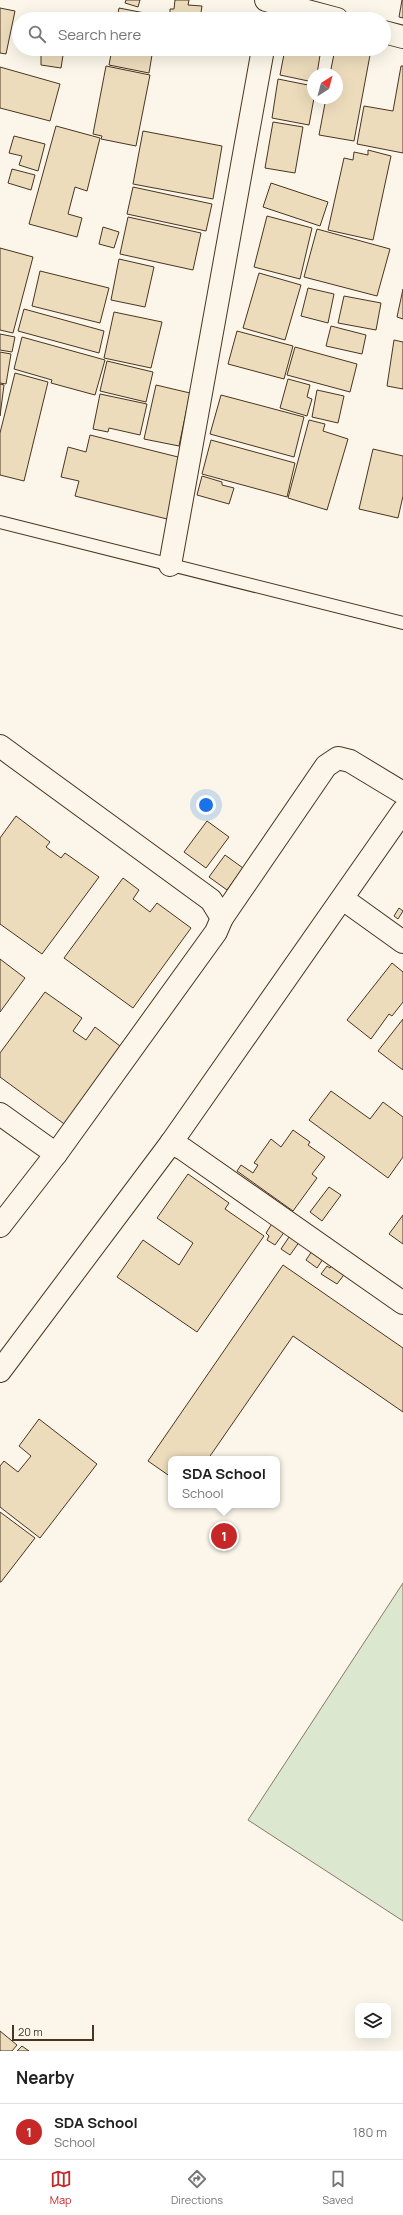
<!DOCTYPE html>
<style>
body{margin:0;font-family:Manrope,sans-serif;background:#f6f6f6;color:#222}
.controls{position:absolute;right:12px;bottom:12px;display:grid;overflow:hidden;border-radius:8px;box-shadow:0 4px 16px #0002}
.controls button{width:36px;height:36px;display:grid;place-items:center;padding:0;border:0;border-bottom:1px solid #e0e0e0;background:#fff;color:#222;font:20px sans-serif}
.compass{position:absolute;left:307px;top:68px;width:36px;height:36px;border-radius:50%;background:#fff;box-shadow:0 4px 16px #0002;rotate:36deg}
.scale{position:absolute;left:12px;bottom:10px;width:82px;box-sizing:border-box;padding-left:4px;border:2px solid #4a3520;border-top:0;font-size:11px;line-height:14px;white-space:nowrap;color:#4a3520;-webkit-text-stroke:3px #fbf6e9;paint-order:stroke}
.you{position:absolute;left:206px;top:805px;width:14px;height:14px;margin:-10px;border:3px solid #fff;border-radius:50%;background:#1a73e8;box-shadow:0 0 0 6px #1a73e833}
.badge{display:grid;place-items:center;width:26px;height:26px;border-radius:50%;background:#c62828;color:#fff;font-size:13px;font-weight:700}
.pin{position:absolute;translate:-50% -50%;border:2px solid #fff;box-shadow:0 1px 4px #0006}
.popup{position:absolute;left:168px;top:1456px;width:112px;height:52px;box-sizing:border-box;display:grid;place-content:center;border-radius:8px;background:#fff;filter:drop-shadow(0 1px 3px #0005);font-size:13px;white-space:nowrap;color:#767676}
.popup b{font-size:15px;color:#222}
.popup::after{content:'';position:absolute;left:50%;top:100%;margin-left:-8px;border:8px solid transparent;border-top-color:#fff}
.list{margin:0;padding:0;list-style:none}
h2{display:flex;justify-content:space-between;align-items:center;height:52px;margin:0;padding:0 16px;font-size:17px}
h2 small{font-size:13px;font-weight:400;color:#767676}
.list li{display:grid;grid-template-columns:26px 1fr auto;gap:12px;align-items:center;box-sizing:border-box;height:56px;padding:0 16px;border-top:1px solid #e0e0e0}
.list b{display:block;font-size:15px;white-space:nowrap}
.list p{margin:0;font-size:13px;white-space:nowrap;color:#767676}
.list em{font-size:13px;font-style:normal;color:#767676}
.icon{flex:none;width:22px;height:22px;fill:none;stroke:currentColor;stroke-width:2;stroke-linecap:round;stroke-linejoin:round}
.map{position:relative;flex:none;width:403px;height:2051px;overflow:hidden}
.search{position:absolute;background:#fff;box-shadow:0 4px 16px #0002;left:12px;right:12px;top:12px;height:44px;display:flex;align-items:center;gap:10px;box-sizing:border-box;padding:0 14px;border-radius:22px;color:#767676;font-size:15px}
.sheet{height:108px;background:#fff}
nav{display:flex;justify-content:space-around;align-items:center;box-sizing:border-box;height:56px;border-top:1px solid #e0e0e0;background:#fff;font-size:11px;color:#767676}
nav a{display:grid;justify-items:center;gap:2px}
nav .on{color:#c62828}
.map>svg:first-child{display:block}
.green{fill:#dce7d0;stroke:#887966}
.building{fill:#ecdcbc;stroke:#4a3520}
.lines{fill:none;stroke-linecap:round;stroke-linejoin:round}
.lane-casing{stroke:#4a3520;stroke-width:14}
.street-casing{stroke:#4a3520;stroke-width:24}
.secondary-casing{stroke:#4a3520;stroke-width:24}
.lane{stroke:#fbf6e9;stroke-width:12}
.street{stroke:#fbf6e9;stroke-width:22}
.secondary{stroke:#fbf6e9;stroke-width:22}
</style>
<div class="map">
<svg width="403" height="2051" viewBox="0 0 403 2051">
<rect width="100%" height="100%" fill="#fbf6e9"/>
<polygon class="green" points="403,1583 403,1921 248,1820"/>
<g class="building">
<polygon points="126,0 140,0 138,7 125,3"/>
<polygon points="175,0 189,0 188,5 202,6 200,19 170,19 170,9 174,9"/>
<polygon points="402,0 403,0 403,18 399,17"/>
<polygon points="0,8 15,11 6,54 0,53"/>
<polygon points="119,8 155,15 155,19 117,19"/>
<polygon points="41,49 64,49 61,68 41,65"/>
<polygon points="112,49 153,49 149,73 109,65"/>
<polygon points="285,49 321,49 317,74 313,74 313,82 280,75"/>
<polygon points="335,49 370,55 354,141 319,135 326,98 337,98 337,74 330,74"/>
<polygon points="106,66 150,75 136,146 101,139 102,136 93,134"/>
<polygon points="401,66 403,66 403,153 357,144 364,106 393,111"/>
<polygon points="0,67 60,84 50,121 0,108"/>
<polygon points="278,79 313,86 314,98 309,125 272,118"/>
<polygon points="273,122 303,127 295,173 265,168"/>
<polygon points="56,126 100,138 87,191 75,187 68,214 82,218 77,237 29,224"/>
<polygon points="143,131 222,146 213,199 133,184"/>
<polygon points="14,136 45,144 38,171 19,165 22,156 9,153"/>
<polygon points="368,150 391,156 373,240 328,230 344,158 353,160 354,152 368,155"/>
<polygon points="12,169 35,175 31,190 8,183"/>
<polygon points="271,183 328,202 320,226 263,207"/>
<polygon points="133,187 212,204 206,231 127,214"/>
<polygon points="267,216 312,228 300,279 254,267"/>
<polygon points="128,217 201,233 193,270 120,254"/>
<polygon points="103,227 119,232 114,248 99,244"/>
<polygon points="317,229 390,249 377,296 304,277"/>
<polygon points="0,248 33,257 13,333 0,330"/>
<polygon points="119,259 154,267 145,307 111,300"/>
<polygon points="40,271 109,288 100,323 32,306"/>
<polygon points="259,273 301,285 285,340 243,328"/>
<polygon points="308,288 334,294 328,323 301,316"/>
<polygon points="403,289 403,319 397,317"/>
<polygon points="344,296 381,303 376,330 338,323"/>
<polygon points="24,309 104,331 99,353 18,331"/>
<polygon points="114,312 162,322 151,368 104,358"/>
<polygon points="331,326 366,335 362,354 326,346"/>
<polygon points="237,331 293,346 284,379 228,364"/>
<polygon points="0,334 15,337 12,352 0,350"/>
<polygon points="22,337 105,360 95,395 51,383 52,380 14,369"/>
<polygon points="394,340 403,342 403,389 387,386"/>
<polygon points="295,347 357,364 350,392 287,375"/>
<polygon points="0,352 11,354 6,384 0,383"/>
<polygon points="107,361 153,372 146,402 100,391"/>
<polygon points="15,373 48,382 24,481 0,475 0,433"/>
<polygon points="288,379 310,385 307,397 312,399 307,416 280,408"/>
<polygon points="0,384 4,385 0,416"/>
<polygon points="156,385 190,393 179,446 144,439"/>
<polygon points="317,390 344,396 338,423 312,417"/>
<polygon points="100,394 147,404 140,435 109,428 108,432 93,429"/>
<polygon points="221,395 304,417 294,457 210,434"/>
<polygon points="309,420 325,424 323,431 348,439 327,510 288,498"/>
<polygon points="90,435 186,459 171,520 75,496 79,481 61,477 68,447 86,452"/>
<polygon points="211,440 295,463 287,497 202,474"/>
<polygon points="373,449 403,456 403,496 398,518 359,509"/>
<polygon points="202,476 222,482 222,485 234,488 229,504 197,495"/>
<polygon points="16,816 50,842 46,847 61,858 65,853 99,877 42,954 0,924 0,838"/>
<polygon points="207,821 229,837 206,868 184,852"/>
<polygon points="225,855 243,868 227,890 209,877"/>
<polygon points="123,878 139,890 133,899 150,912 157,903 191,928 133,1008 64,958"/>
<polygon points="399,908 403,911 398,919 394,916"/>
<polygon points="0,959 25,978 0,1012"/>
<polygon points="392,963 403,972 403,1002 392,1016 389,1014 371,1039 347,1020"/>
<polygon points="45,992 82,1018 73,1031 86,1040 95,1027 124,1049 67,1126 0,1077 0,1053"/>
<polygon points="403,1019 403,1070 378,1051"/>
<polygon points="331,1091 370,1119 383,1102 403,1117 403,1157 388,1178 309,1120"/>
<polygon points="293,1130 310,1142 308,1145 325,1157 312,1174 317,1178 293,1211 237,1171 241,1165 253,1173 258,1165 254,1163 271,1139 281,1147"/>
<polygon points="188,1174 229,1203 225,1209 264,1236 197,1332 117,1277 143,1240 179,1265 193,1243 157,1218"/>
<polygon points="329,1187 341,1195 322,1221 310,1212"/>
<polygon points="403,1215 403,1244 389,1234"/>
<polygon points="273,1222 285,1231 275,1245 267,1240 269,1236 266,1233"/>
<polygon points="291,1234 300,1241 290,1255 281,1249"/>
<polygon points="314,1248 325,1256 317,1268 306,1260"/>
<polygon points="332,1263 346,1272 337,1284 321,1274 327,1266 330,1268"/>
<polygon points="283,1265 403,1348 403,1412 293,1336 208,1459 171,1459 171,1477 148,1461"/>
<polygon points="39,1419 97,1464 40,1538 0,1507 0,1466 4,1461 18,1472 31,1456 19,1446"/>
<polygon points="0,1512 35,1538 1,1582 0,1582"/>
<polygon points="0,2031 17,2045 12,2051 0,2051"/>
<polygon points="22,2046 29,2051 17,2051"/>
</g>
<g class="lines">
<g class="lane-casing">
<polyline id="lane" points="0,522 403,623"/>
</g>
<g class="street-casing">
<g id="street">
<polyline points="266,0 337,19"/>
<polyline points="384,32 403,37"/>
<polyline points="170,565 263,49"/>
<polyline points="0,746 211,900 222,918"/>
<polyline points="343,899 403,942"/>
<polyline points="0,1114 56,1154"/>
<polyline points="171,1143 183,1149 403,1303"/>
<polyline points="0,1226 56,1154 216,932 222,918 326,766 338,758 350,761 403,793"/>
</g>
</g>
<g class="secondary-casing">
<polyline id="secondary" points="0,1371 171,1143 403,811"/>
</g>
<use href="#lane" class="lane"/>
<use href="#street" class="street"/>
<use href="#secondary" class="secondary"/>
</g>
</svg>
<div class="controls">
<button><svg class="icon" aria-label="layers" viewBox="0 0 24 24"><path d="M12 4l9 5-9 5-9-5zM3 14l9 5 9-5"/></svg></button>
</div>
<svg class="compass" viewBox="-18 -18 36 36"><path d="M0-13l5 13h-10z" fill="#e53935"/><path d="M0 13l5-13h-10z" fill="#767676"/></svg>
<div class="scale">20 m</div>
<div class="you"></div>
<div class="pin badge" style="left:224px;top:1536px">1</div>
<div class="popup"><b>SDA School</b>School</div>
<div class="search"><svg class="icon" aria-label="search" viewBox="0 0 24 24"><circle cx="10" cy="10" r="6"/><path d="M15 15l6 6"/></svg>Search here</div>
</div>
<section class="sheet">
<h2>Nearby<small></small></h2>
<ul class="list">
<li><span class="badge">1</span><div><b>SDA School</b><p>School</p></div><em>180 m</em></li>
</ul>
</section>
<nav>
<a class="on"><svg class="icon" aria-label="map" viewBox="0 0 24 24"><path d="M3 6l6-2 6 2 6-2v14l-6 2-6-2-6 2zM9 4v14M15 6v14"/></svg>Map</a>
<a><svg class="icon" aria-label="directions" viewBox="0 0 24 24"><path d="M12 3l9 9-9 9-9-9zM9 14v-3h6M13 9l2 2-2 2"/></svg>Directions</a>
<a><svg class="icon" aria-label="saved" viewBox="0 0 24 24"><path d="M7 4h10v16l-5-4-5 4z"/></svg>Saved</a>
</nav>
